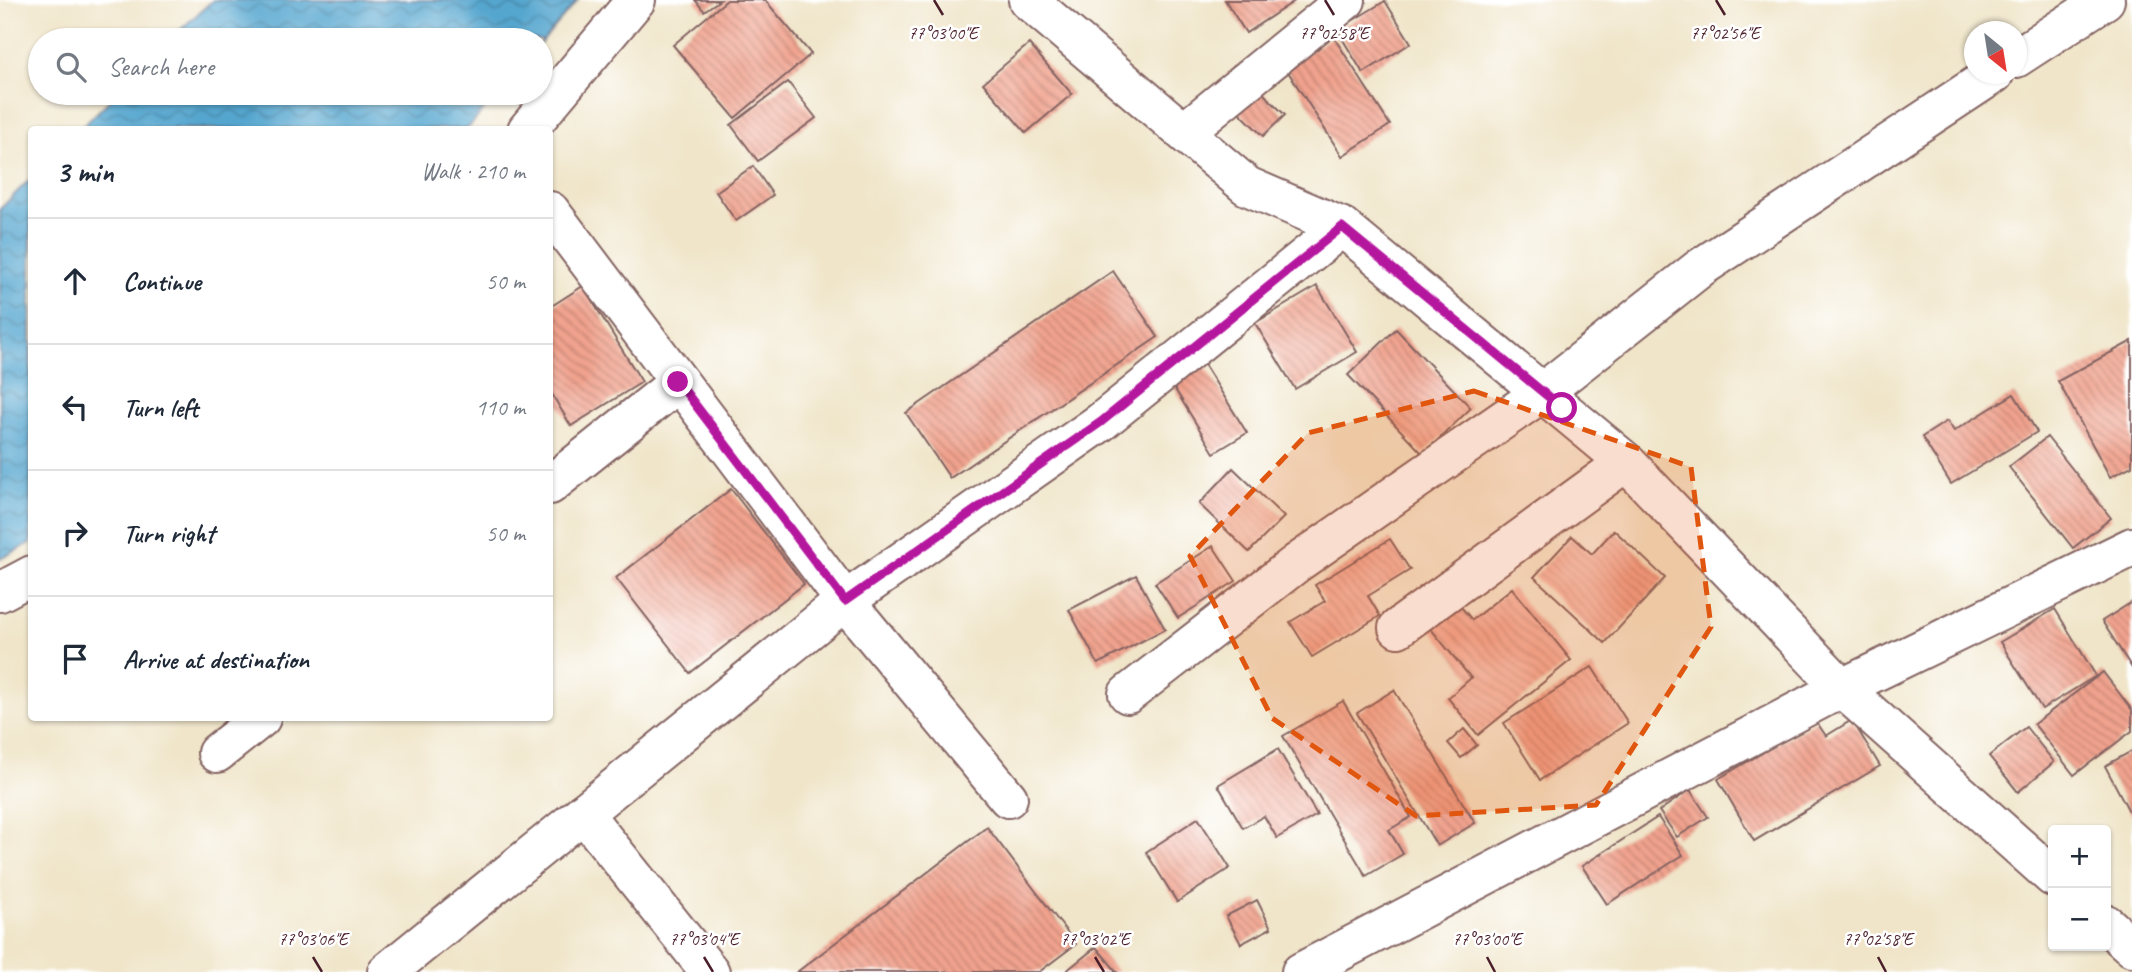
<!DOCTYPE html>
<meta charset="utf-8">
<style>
body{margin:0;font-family:Caveat,sans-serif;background:#f6f6f7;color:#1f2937}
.controls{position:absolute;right:21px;bottom:21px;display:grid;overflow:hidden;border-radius:7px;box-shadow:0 2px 5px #0004}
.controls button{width:63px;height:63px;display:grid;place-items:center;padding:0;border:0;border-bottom:2px solid #e0e1e3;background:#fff;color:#1f2937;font:35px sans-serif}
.compass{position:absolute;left:1964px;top:21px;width:63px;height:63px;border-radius:50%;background:#fff;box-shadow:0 2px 5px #0004;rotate:150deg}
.stop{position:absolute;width:21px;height:21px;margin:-16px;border:5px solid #b5179e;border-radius:50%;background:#fff}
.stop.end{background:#b5179e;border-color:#fff;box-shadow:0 2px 7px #0008}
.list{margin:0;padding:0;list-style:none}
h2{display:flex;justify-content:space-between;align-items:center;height:91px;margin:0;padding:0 28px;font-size:30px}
h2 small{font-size:23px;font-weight:400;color:#747a83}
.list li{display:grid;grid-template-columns:46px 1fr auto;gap:21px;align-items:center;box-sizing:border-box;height:126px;padding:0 28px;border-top:2px solid #e0e1e3}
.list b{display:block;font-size:26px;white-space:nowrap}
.list em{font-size:23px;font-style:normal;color:#747a83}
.icon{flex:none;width:38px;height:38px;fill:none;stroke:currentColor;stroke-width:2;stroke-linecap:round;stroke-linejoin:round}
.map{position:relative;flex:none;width:2132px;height:972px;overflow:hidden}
.search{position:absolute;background:#fff;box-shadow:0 2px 5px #0004;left:28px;top:28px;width:525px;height:77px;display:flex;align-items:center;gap:18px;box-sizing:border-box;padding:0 24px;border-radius:38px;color:#747a83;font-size:26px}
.panel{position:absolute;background:#fff;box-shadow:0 2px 5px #0004;left:28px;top:126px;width:525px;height:595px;border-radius:7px}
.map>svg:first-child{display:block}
.water{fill:url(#water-waves);stroke:#4f627d;stroke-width:2}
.building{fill:url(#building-back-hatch)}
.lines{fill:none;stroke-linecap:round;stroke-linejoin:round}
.minor-casing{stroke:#846462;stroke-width:42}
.minor{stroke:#fff;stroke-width:38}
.route{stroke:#b5179e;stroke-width:9}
.marked{fill:#e0560e;fill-opacity:0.2;stroke:#e0560e;stroke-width:5;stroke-dasharray:14 9;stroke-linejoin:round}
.ticks{fill:none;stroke:#4a1f2b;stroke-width:2.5}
.ticks-label{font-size:18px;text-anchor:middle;fill:#4a1f2b;stroke:#fff;stroke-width:5;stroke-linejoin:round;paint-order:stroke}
</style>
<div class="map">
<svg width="2132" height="972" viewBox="0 0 2132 972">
<defs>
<pattern id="water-waves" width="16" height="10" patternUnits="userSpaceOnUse" patternTransform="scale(1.75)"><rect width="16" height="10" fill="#54a6cf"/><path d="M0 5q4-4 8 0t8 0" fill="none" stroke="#4887a8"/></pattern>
<pattern id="building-back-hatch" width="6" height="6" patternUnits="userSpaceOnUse" patternTransform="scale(1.75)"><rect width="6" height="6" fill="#f1a38e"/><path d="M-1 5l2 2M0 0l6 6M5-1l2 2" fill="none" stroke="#c58474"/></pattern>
</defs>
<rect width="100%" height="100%" fill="#fff"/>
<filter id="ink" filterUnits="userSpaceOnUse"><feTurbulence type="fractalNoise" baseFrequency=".0143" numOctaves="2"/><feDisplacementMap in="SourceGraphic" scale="14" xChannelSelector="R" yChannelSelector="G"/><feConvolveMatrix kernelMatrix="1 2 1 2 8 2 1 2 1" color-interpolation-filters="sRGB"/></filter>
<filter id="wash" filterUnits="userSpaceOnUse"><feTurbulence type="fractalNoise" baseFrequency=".00686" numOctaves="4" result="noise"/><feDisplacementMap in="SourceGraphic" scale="28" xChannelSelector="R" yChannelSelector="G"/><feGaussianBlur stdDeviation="1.57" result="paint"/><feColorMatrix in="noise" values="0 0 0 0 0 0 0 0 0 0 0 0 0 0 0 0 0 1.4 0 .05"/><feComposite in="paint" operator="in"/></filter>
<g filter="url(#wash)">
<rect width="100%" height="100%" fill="#f0e5c9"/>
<g class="water">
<polygon points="213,0 578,0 541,43 541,40 169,40"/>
<polygon points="117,93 499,93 467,129 80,129"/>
<polygon points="31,178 31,543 0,559 0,209"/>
</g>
<g id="blocks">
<g class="building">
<polygon points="695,0 720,0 704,11"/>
<polygon points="727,0 765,0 811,54 735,118 673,45"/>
<polygon points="1225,0 1296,0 1246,33"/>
<polygon points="1385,1 1411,43 1363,73 1337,30"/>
<polygon points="1333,36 1390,125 1342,156 1285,67"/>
<polygon points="1029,44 1072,94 1026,133 983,83"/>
<polygon points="788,82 816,118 758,161 731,125"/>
<polygon points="1259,89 1285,115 1263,136 1238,111"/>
<polygon points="753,166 773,195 736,221 716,192"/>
<polygon points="1113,271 1158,337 950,478 906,413"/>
<polygon points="583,286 642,382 571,426 550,391 550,307"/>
<polygon points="1317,286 1357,352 1295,389 1255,323"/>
<polygon points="1396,329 1471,408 1423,454 1348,375"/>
<polygon points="2132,341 2132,466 2110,477 2058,381"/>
<polygon points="1202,361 1247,433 1214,453 1170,381"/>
<polygon points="2014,394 2037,432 1951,484 1922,437 1947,421 1954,431"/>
<polygon points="2047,437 2111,518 2073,548 2009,467"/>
<polygon points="1233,468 1284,517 1249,552 1199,504"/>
<polygon points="731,489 804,584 690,673 616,578"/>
<polygon points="1614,530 1665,578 1605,643 1534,577 1572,536 1592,554"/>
<polygon points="1390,539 1410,570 1368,596 1380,616 1312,657 1290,622 1325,601 1315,585"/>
<polygon points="1213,546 1236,581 1178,618 1155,583"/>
<polygon points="1136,575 1165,629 1098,664 1069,610"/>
<polygon points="1512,588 1571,660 1478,735 1448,698 1471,678 1421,617 1450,594 1472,620"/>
<polygon points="2132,602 2132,668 2102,621"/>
<polygon points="2055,609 2096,676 2042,709 2000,642"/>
<polygon points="1592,667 1628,723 1540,780 1504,723"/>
<polygon points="2103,672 2132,710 2132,731 2074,775 2034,724"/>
<polygon points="1394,690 1475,823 1437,846 1357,713"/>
<polygon points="1343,701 1411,817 1389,830 1403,854 1366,876 1283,736"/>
<polygon points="1852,720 1880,766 1754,841 1718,779 1816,721 1826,736"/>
<polygon points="2026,727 2054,762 2018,792 1989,756"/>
<polygon points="1464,729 1477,745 1461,758 1448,743"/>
<polygon points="1278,749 1317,815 1277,838 1264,816 1243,828 1218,785"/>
<polygon points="2132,751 2132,817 2105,766"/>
<polygon points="1690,790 1708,817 1677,837 1659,811"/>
<polygon points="1658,817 1683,855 1607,904 1582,866"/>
<polygon points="1198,818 1230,868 1177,902 1146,852"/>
<polygon points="987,827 1076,944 1039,972 797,972"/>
<polygon points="1257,900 1271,928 1241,944 1226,916"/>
<polygon points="1096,947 1117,972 1065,972"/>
</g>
</g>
</g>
<g filter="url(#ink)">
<use href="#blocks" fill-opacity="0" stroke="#846462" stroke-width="2"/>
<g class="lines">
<g class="minor-casing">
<g id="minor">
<polyline points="1028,0 1247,186 1342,227 1626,462 1842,688 2053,877"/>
<polyline points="2016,58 2105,0"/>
<polyline points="527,130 636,0"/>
<polyline points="1185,131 1346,0"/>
<polyline points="550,485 679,382"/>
<polyline points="0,592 32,575"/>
<polyline points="1398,628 1626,462"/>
<polyline points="1128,694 1297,563 1543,392 1700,268 1994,74"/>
<polyline points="217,753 261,718"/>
<polyline points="1008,798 845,601 1101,422 1342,227"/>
<polyline points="583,813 710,972"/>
<polyline points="2106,924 2132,947"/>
<polyline points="387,972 845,601 550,211"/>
<polyline points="1301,972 1842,688 2132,547"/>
</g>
</g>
<use href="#minor" class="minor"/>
</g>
</g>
<g class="lines" filter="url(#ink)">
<polyline class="route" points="678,382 845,601 1101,422 1342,227 1562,408"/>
</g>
<path class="marked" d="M 1474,391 L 1691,467 L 1711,627 L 1596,805 L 1416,816 L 1272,718 L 1190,556 L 1308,433 Z"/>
<path class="ticks" d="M 934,0 L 943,15M 1325,0 L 1334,15M 1716,0 L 1725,15M 313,957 L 322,972M 704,957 L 713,972M 1095,957 L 1104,972M 1487,957 L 1495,972M 1878,957 L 1886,972"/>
<g class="ticks-label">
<text x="943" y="39">77°03'00"E</text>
<text x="1334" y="39">77°02'58"E</text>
<text x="1725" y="39">77°02'56"E</text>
<text x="313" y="945">77°03'06"E</text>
<text x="704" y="945">77°03'04"E</text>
<text x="1095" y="945">77°03'02"E</text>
<text x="1487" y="945">77°03'00"E</text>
<text x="1878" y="945">77°02'58"E</text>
</g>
</svg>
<div class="controls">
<button>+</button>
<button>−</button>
</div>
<svg class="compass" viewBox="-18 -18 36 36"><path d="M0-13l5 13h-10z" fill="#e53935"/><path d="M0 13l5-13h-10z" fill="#747a83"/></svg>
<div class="stop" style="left:1562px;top:408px"></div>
<div class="stop end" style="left:678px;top:382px"></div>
<div class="search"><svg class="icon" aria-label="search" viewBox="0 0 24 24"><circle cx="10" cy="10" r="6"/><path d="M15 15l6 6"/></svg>Search here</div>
<section class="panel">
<h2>3 min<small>Walk · 210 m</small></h2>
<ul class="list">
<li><svg class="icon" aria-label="ahead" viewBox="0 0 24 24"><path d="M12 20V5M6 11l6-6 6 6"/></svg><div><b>Continue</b></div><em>50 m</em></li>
<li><svg class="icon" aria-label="left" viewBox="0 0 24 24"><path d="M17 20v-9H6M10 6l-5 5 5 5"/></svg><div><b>Turn left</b></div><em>110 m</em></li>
<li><svg class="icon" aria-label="right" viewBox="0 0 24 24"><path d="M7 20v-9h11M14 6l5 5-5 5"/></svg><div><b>Turn right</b></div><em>50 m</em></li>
<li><svg class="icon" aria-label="arrive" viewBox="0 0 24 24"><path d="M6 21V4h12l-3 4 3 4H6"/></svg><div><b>Arrive at destination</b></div></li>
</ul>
</section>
</div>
